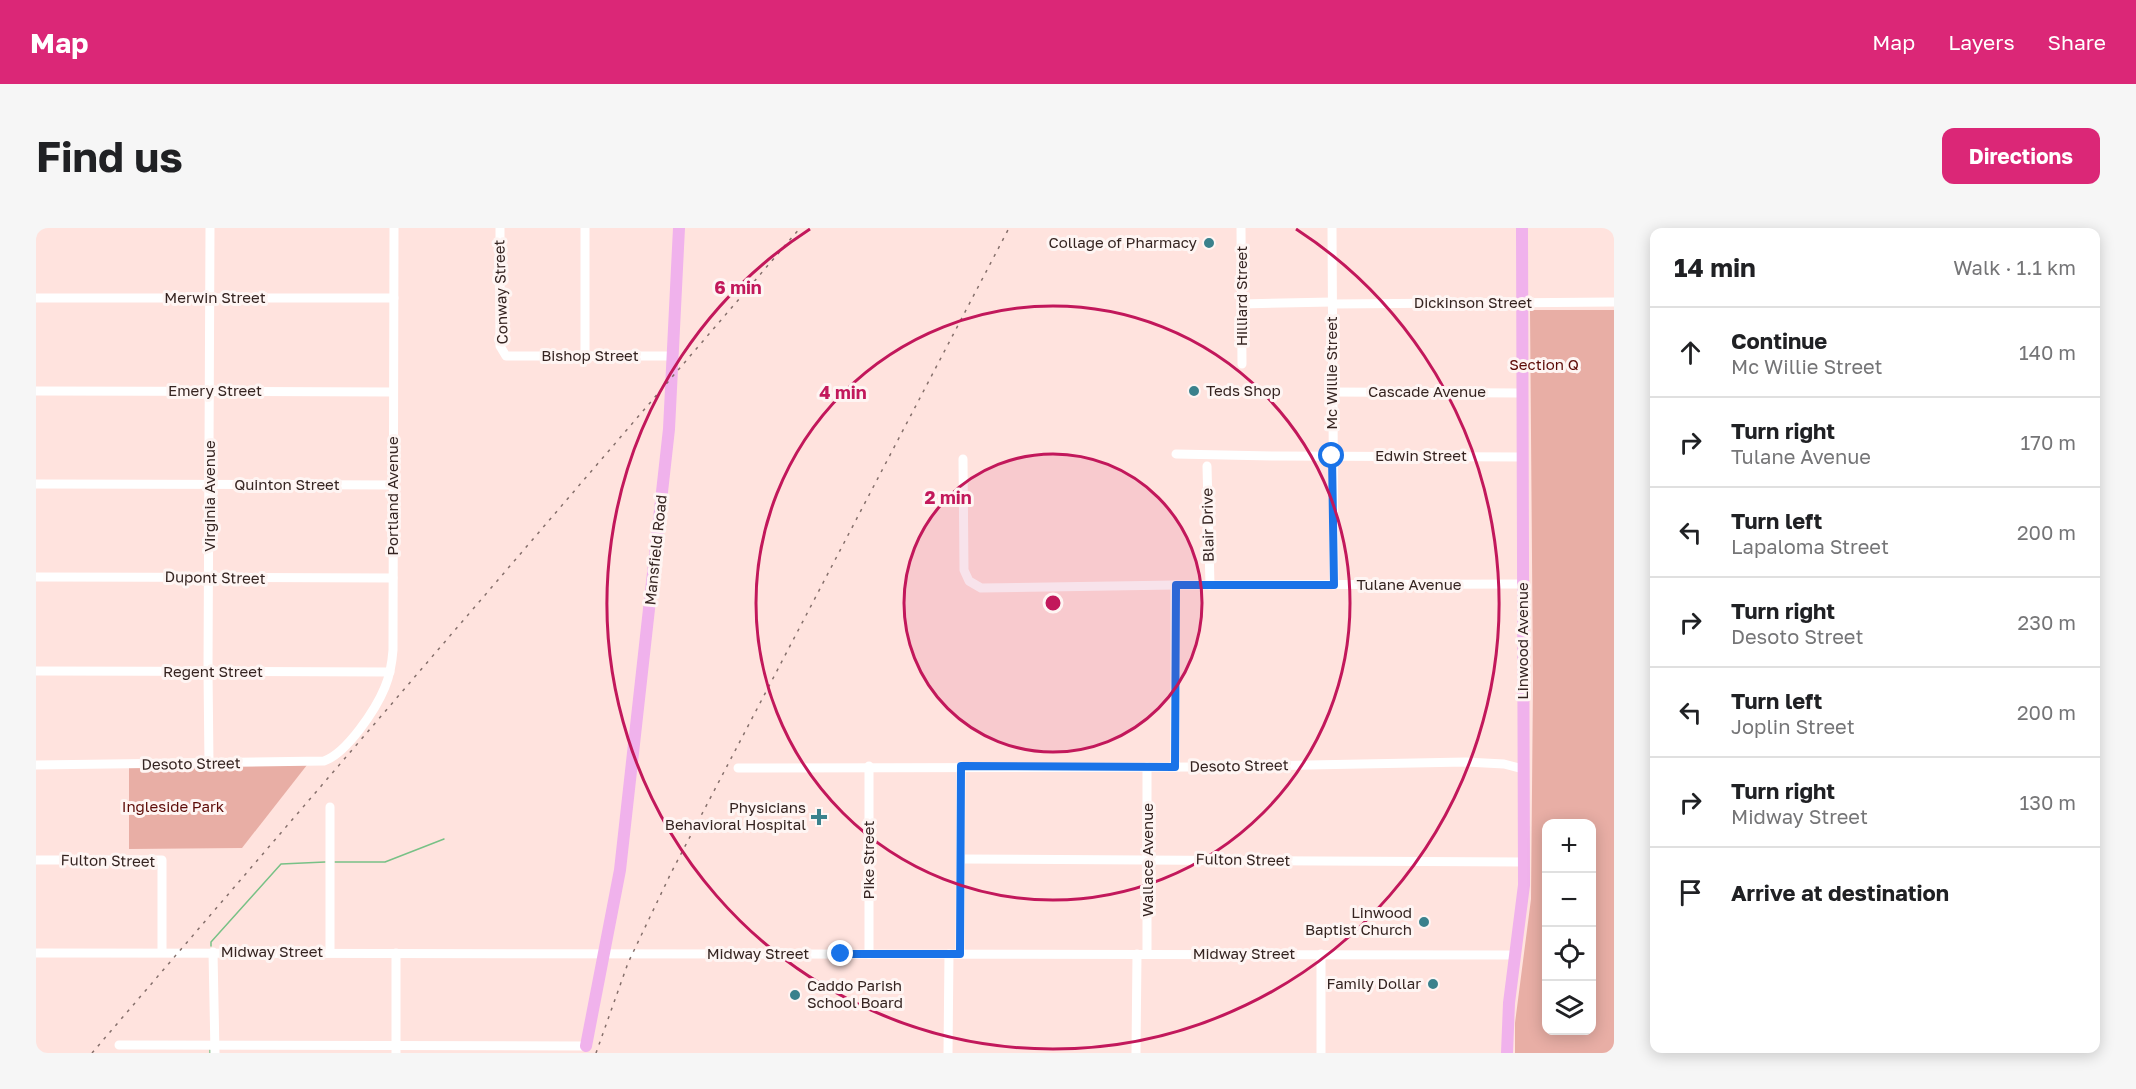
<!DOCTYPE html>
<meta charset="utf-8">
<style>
body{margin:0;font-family:"Golos Text",sans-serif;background:#f6f6f6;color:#202124}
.controls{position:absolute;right:18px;bottom:18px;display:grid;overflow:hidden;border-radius:12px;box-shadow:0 3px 15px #0003}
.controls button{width:54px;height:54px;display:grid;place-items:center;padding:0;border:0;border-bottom:2px solid #e0e0e0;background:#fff;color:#202124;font:30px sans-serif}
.stop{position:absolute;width:18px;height:18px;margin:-14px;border:4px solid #1a73e8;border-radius:50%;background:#fff}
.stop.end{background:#1a73e8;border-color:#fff;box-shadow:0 2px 6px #0008}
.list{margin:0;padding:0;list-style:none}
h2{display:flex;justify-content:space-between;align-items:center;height:78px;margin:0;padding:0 24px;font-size:26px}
h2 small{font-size:20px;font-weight:400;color:#757577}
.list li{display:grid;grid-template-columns:39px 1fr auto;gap:18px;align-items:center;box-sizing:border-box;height:90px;padding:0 24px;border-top:2px solid #e0e0e0}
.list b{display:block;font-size:22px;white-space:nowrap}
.list p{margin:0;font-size:20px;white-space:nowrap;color:#757577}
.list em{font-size:20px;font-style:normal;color:#757577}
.icon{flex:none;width:33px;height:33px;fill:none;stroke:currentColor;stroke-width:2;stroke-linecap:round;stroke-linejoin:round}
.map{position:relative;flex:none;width:1578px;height:825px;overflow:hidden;border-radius:12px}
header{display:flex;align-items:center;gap:36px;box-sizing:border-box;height:84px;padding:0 30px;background:#db2777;color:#fff}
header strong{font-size:28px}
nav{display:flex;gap:33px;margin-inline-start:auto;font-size:21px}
.intro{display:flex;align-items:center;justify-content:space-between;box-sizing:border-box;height:144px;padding:0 36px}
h1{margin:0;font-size:42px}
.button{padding:15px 27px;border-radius:12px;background:#db2777;color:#fff;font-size:21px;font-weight:700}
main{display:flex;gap:36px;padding:0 36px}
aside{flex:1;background:#fff;border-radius:12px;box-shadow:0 3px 15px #0003}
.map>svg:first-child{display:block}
.green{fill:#e8aea5;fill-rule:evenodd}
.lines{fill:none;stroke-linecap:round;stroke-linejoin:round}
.stream{stroke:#78c186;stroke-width:1.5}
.minor{stroke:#fff;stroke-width:9}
.major{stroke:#f0b2ec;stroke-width:12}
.rail{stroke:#856f6b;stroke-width:1.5;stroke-dasharray:3 6;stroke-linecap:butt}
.route{stroke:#1a73e8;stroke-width:8}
.ring{fill:none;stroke:#c2185b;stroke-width:3}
.poi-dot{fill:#3a818c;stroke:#fef5f3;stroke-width:2}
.labels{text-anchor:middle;stroke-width:6;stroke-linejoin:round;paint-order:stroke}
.poi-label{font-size:15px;fill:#352421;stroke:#fef5f3;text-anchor:end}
.street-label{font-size:15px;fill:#352421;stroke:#fef5f3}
.park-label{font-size:15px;fill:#5c0a06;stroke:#fef5f3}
.centre{fill:#c2185b;stroke:#fef5f3;stroke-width:3}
.ring-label{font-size:18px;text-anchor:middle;font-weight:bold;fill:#c2185b;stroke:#fef5f3;stroke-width:6;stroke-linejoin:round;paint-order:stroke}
</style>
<header>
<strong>Map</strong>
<nav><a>Map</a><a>Layers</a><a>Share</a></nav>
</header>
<div class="intro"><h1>Find us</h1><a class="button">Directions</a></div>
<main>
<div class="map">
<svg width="1578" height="825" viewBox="0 0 1578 825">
<rect width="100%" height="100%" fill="#ffe3de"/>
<g class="green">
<path d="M 1494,82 L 1578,82 L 1578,825 L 1479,825 L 1479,795 L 1495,671 L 1497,454 ZM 1510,596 L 1556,596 L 1556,802 L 1510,802 Z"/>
<polygon points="271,537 206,620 93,621 93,539"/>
</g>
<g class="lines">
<g class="stream">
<polyline points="299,634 349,634 408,611"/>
<polyline points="175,718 175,714 245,636 289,634"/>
<polyline points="174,822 174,825"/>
</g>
<g class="minor">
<polyline points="464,0 464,118 470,128 638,128"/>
<polyline points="1205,0 1206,136"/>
<polyline points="1296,0 1298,357"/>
<polyline points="0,70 358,70"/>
<polyline points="1205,76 1296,74"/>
<polyline points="1296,76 1578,74"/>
<polyline points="549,128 549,0"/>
<polyline points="0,163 357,164"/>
<polyline points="1296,164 1485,165"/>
<polyline points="1140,226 1239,228 1486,229"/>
<polyline points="927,231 928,342 933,353 945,360 1139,357 1486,356"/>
<polyline points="1171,238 1174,357"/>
<polyline points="0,256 357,257"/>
<polyline points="0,349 357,350"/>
<polyline points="0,443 354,444"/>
<polyline points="173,536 172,443 174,0"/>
<path d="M 0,537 L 288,533 C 311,525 340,481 349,459 C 354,447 356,435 357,422 L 358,0"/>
<polyline points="833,538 833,726"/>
<polyline points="1139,539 1139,357"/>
<polyline points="702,540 1166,539 1430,534 1468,536 1487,541"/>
<polyline points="925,631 1488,634"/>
<polyline points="0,632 126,632 126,724"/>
<polyline points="177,724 179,825"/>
<polyline points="294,724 294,579"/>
<polyline points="0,725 1479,727"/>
<polyline points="360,725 360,825"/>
<polyline points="924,726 925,538"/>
<polyline points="1111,726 1111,539"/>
<polyline points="83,817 550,818"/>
<polyline points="912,825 913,726"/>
<polyline points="1100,825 1101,726"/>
<polyline points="1285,825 1285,726"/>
</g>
<g class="major">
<polyline points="550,818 584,642 633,201 643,0"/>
<polyline points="1471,825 1473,775 1488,657 1486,0"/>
</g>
<g class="rail">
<polyline points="56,825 764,0"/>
<polyline points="560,825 592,735 635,645 973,0"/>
</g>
</g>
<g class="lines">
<polyline class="route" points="805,726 924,726 925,538 1139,539 1140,357 1298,357 1296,228"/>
</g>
<circle cx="1017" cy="375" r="149" fill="#c2185b" fill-opacity=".12"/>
<g class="ring">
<circle cx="1017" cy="375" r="149"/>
<circle cx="1017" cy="375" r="297"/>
<path d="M1260 1A446 446 0 1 1 774 1"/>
</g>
<g class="poi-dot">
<circle cx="1173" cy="15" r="6"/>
<circle cx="1158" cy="163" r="6"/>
<path d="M780 580h6v6h6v6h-6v6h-6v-6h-6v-6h6z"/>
<circle cx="1388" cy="694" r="6"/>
<circle cx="1397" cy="756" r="6"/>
<circle cx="759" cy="767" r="6"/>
</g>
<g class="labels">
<g class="poi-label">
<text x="1161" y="20">Collage of Pharmacy</text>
<text x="1170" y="168" text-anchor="start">Teds Shop</text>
<text x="770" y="585">Physicians<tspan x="770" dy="17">Behavioral Hospital</tspan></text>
<text x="1376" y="690">Linwood<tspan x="1376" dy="17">Baptist Church</tspan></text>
<text x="1385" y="761">Family Dollar</text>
<text x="771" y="763" text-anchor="start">Caddo Parish<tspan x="771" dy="17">School Board</tspan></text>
</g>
<g class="street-label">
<text transform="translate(465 64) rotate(-92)" y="5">Conway Street</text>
<text transform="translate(1206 68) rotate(-90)" y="5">Hilliard Street</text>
<text x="179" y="75">Merwin Street</text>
<text x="1437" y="80">Dickinson Street</text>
<text x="554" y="133">Bishop Street</text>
<text transform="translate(1296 145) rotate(-90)" y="5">Mc Willie Street</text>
<text x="179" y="168">Emery Street</text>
<text x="1391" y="169">Cascade Avenue</text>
<text x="1385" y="233">Edwin Street</text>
<text x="251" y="262">Quinton Street</text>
<text transform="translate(174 268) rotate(-90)" y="5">Virginia Avenue</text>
<text transform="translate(357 268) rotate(-90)" y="5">Portland Avenue</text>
<text transform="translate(1172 297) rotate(-91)" y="5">Blair Drive</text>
<text transform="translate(620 322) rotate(-84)" y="5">Mansfield Road</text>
<text transform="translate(179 350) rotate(1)" y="5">Dupont Street</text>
<text x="1373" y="362">Tulane Avenue</text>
<text transform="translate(1487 413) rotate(-90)" y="5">Linwood Avenue</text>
<text x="177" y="449">Regent Street</text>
<text transform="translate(155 536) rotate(-1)" y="5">Desoto Street</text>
<text transform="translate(1203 538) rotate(-1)" y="5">Desoto Street</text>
<text transform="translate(833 632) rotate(-90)" y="5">Pike Street</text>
<text transform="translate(1112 632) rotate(-90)" y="5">Wallace Avenue</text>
<text transform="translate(1207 632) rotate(1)" y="5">Fulton Street</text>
<text transform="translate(72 633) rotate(1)" y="5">Fulton Street</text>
<text x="236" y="729">Midway Street</text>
<text x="722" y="731">Midway Street</text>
<text x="1208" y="731">Midway Street</text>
</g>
<g class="park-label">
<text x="1508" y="142">Section Q</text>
<text x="137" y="584">Ingleside Park</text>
</g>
</g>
<circle cx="1017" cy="375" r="9" class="centre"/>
<g class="ring-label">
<text x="702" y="66">6 min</text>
<text x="807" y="171">4 min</text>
<text x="912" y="276">2 min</text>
</g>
</svg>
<div class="controls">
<button>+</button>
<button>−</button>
<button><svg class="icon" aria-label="locate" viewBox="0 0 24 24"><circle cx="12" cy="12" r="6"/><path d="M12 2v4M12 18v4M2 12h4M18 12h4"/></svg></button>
<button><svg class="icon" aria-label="layers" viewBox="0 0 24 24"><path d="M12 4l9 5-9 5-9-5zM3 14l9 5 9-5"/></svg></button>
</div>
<div class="stop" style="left:1296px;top:228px"></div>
<div class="stop end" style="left:805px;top:726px"></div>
</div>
<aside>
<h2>14 min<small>Walk · 1.1 km</small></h2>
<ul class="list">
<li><svg class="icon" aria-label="ahead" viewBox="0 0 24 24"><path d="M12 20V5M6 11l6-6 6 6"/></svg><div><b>Continue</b><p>Mc Willie Street</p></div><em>140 m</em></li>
<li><svg class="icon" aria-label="right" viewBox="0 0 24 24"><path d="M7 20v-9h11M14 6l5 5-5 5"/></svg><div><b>Turn right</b><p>Tulane Avenue</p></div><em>170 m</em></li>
<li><svg class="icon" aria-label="left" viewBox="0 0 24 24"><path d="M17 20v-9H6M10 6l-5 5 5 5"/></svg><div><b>Turn left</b><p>Lapaloma Street</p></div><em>200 m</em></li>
<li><svg class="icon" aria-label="right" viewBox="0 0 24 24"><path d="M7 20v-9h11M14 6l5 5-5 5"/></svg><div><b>Turn right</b><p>Desoto Street</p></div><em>230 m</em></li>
<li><svg class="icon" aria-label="left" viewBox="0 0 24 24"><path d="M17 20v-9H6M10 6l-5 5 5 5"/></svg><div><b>Turn left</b><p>Joplin Street</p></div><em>200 m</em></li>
<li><svg class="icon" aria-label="right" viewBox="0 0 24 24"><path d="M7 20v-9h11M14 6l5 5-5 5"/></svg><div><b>Turn right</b><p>Midway Street</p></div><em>130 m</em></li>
<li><svg class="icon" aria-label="arrive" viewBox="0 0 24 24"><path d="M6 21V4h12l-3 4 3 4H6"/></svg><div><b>Arrive at destination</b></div></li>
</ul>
</aside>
</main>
